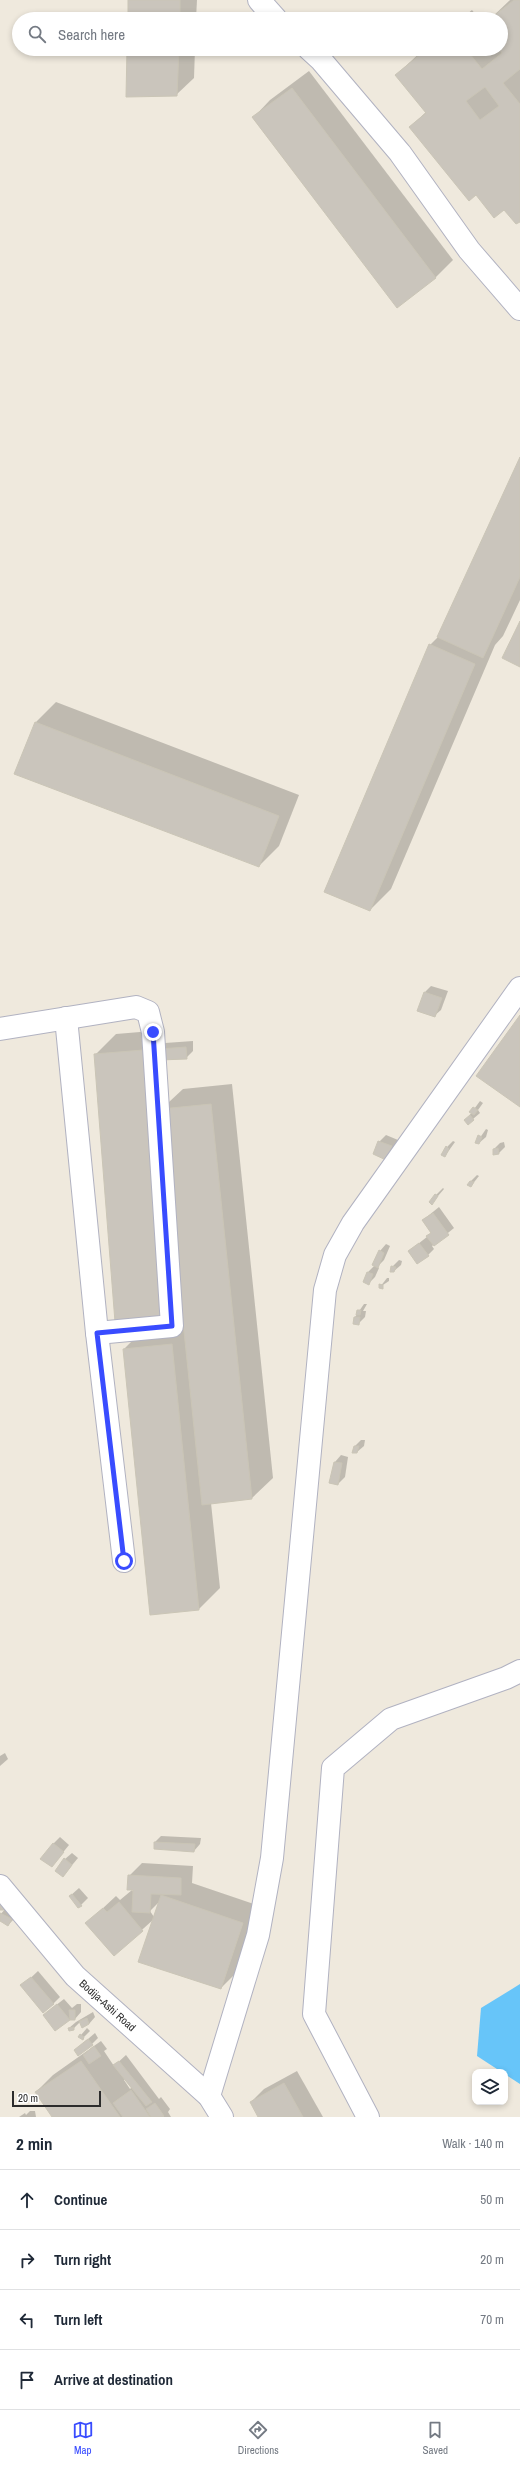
<!DOCTYPE html>
<meta charset="utf-8">
<style>
body{margin:0;font-family:"Archivo Narrow",sans-serif;background:#f2f2f3;color:#1f2937}
.controls{position:absolute;right:12px;bottom:12px;display:grid;overflow:hidden;border-radius:8px;box-shadow:0 2px 6px #0003}
.controls button{width:36px;height:36px;display:grid;place-items:center;padding:0;border:0;border-bottom:1px solid #e0e1e3;background:#fff;color:#1f2937;font:20px sans-serif}
.scale{position:absolute;left:12px;bottom:10px;width:89px;box-sizing:border-box;padding-left:4px;border:2px solid #2c2c2c;border-top:0;font-size:11px;line-height:14px;white-space:nowrap;color:#2c2c2c;-webkit-text-stroke:3px #fff;paint-order:stroke}
.stop{position:absolute;width:12px;height:12px;margin:-9px;border:3px solid #394cff;border-radius:50%;background:#fff}
.stop.end{background:#394cff;border-color:#fff;box-shadow:0 1px 4px #0008}
.list{margin:0;padding:0;list-style:none}
h2{display:flex;justify-content:space-between;align-items:center;height:52px;margin:0;padding:0 16px;font-size:17px}
h2 small{font-size:13px;font-weight:400;color:#747a83}
.list li{display:grid;grid-template-columns:26px 1fr auto;gap:12px;align-items:center;box-sizing:border-box;height:60px;padding:0 16px;border-top:1px solid #e0e1e3}
.list b{display:block;font-size:15px;white-space:nowrap}
.list em{font-size:13px;font-style:normal;color:#747a83}
.icon{flex:none;width:22px;height:22px;fill:none;stroke:currentColor;stroke-width:2;stroke-linecap:round;stroke-linejoin:round}
.map{position:relative;flex:none;width:520px;height:2117px;overflow:hidden}
.search{position:absolute;background:#fff;box-shadow:0 2px 6px #0003;left:12px;right:12px;top:12px;height:44px;display:flex;align-items:center;gap:10px;box-sizing:border-box;padding:0 14px;border-radius:22px;color:#747a83;font-size:15px}
.sheet{height:292px;background:#fff}
nav{display:flex;justify-content:space-around;align-items:center;box-sizing:border-box;height:56px;border-top:1px solid #e0e1e3;background:#fff;font-size:11px;color:#747a83}
nav a{display:grid;justify-items:center;gap:2px}
nav .on{color:#394cff}
.map>svg:first-child{display:block}
.water{fill:#67c5f9}
.shadow{fill:#0003;fill-rule:evenodd}
.building{fill:#cac5bc;stroke:#cac5b6;fill-rule:evenodd}
.lines{fill:none;stroke-linecap:round;stroke-linejoin:round}
.minor-casing{stroke:#b1b2c1;stroke-width:24}
.minor{stroke:#fff;stroke-width:22}
.route{stroke:#394cff;stroke-width:5}
.labels{text-anchor:middle;stroke-width:3;stroke-linejoin:round;paint-order:stroke}
.street-label{font-size:11px;fill:#2c2c2c;stroke:#fff}
</style>
<div class="map">
<svg width="520" height="2117" viewBox="0 0 520 2117">
<rect width="100%" height="100%" fill="#efe9dd"/>
<polygon class="water" points="520,1984 520,2084 477,2056 481,2008"/>
<g class="shadow">
<polygon points="129,0 197,0 196,19 129,19"/>
<polygon points="510,0 520,0 520,220 504,209 476,194 410,127 426,112 396,75 424,49 501,49 501,19 490,19"/>
<polygon points="472,10 479,19 461,19"/>
<polygon points="128,49 195,49 194,78 176,95"/>
<polygon points="309,71 453,260 436,277 397,306 253,118 270,100"/>
<polygon points="520,460 520,600 503,636 495,645 391,889 370,910 430,645 438,637"/>
<polygon points="56,702 299,795 279,846 259,866 35,723"/>
<polygon points="431,986 448,991 441,1010 434,1016 425,992"/>
<polygon points="164,1030 165,1043 193,1041 193,1051 186,1058 166,1059 169,1102 183,1089 232,1084 273,1478 252,1498 211,1503 220,1588 199,1609 124,1349 145,1328 185,1325 182,1299 95,1055 116,1034"/>
<polygon points="480,1101 483,1103 478,1110 480,1113 473,1119 466,1120"/>
<polygon points="486,1129 488,1130 486,1137 479,1143 477,1142"/>
<polygon points="386,1135 398,1140 393,1152 386,1159 379,1142"/>
<polygon points="453,1141 455,1142 445,1156 447,1147"/>
<polygon points="504,1142 505,1147 498,1154 494,1149 500,1143"/>
<polygon points="477,1175 479,1176 471,1186 471,1181"/>
<polygon points="443,1188 444,1189 432,1203 436,1195"/>
<polygon points="439,1207 454,1228 432,1246 434,1249 428,1255 409,1251 432,1233 423,1220"/>
<polygon points="386,1244 390,1246 384,1260 377,1267 379,1268 375,1277 369,1283 365,1282 368,1272 375,1265 380,1251"/>
<polygon points="399,1260 402,1261 401,1265 394,1271 392,1267"/>
<polygon points="387,1278 389,1278 389,1281 380,1287"/>
<polygon points="364,1304 367,1304 363,1311 366,1311 365,1317 358,1324 355,1317"/>
<polygon points="361,1440 365,1440 364,1446 357,1452 355,1446"/>
<polygon points="341,1455 348,1457 345,1477 338,1484 331,1483 335,1462"/>
<polygon points="5,1753 8,1759 0,1766 0,1756"/>
<polygon points="161,1836 201,1838 200,1844 194,1851 155,1842"/>
<polygon points="60,1837 69,1845 52,1866 53,1844"/>
<polygon points="72,1853 78,1858 63,1876 65,1859"/>
<path d="M 142,1863 L 193,1866 L 192,1883 L 260,1906 L 239,1970 L 221,1988 L 154,1919 L 114,1955 L 87,1923 L 116,1896 L 120,1900 L 132,1890 L 134,1893 L 129,1876 ZM 160,1901 L 154,1917 L 150,1911 Z"/>
<polygon points="79,1888 88,1898 79,1907 70,1896"/>
<polygon points="6,1898 15,1918 8,1925 0,1920 0,1915 6,1908 0,1909 0,1904"/>
<polygon points="38,1971 60,1997 53,2004 22,1986"/>
<polygon points="64,1999 72,2008 77,2004 81,2004 81,2012 75,2019 70,2019 55,2029 51,2009"/>
<polygon points="93,2012 95,2017 89,2024 80,2022 73,2029 69,2028 76,2022"/>
<polygon points="87,2028 90,2031 82,2039 81,2035"/>
<polygon points="95,2033 98,2038 92,2044 75,2050"/>
<path d="M 101,2041 L 107,2049 L 104,2051 L 114,2066 L 126,2055 L 159,2099 L 161,2097 L 170,2109 L 168,2112 L 171,2117 L 53,2117 L 36,2092 L 53,2075 ZM 125,2079 L 132,2087 L 130,2089 L 124,2080 Z"/>
<polygon points="297,2071 323,2117 259,2117 251,2102 264,2089"/>
<polygon points="30,2111 35,2111 36,2117 19,2117 25,2113 26,2115"/>
</g>
<g class="building">
<rect x="128" y="0" width="52" height="19"/>
<path d="M 514,0 L 520,0 L 520,69 L 503,83 L 520,104 L 520,222 L 516,224 L 504,210 L 494,218 L 476,195 L 469,201 L 409,127 L 426,113 L 395,75 L 427,49 L 466,49 L 482,69 L 502,53 L 499,49 L 501,49 L 501,19 L 490,19 ZM 485,87 L 499,106 L 480,120 L 466,101 Z"/>
<polygon points="127,49 179,49 177,96 126,97"/>
<polygon points="292,88 436,278 397,308 252,117"/>
<polygon points="520,457 520,577 483,658 437,637"/>
<polygon points="520,621 520,667 502,658"/>
<polygon points="429,644 475,664 370,911 324,892"/>
<polygon points="35,722 279,816 259,867 14,774"/>
<polygon points="424,992 442,998 435,1017 417,1011"/>
<polygon points="520,1015 520,1107 476,1076"/>
<polygon points="186,1047 187,1059 159,1060 159,1049"/>
<polygon points="143,1050 164,1318 115,1322 94,1054"/>
<polygon points="211,1104 252,1499 202,1505 161,1109"/>
<polygon points="473,1107 478,1110 474,1115 469,1112"/>
<polygon points="470,1115 474,1120 468,1125 464,1120"/>
<polygon points="478,1135 482,1137 479,1144 475,1143"/>
<polygon points="378,1141 392,1146 386,1160 373,1154"/>
<polygon points="446,1146 449,1149 445,1157 441,1155"/>
<polygon points="498,1148 499,1154 493,1155 493,1149"/>
<polygon points="470,1181 474,1182 471,1187 467,1185"/>
<polygon points="435,1194 438,1196 432,1205 429,1202"/>
<polygon points="433,1213 449,1235 434,1246 426,1236 431,1233 422,1220"/>
<polygon points="419,1243 429,1256 417,1264 408,1251"/>
<polygon points="379,1250 384,1253 378,1268 372,1265"/>
<polygon points="391,1266 396,1267 394,1272 390,1272"/>
<polygon points="367,1272 373,1274 369,1285 363,1282"/>
<polygon points="379,1284 383,1285 383,1289 379,1288"/>
<polygon points="357,1310 361,1310 360,1315 356,1315"/>
<polygon points="354,1317 360,1317 359,1325 353,1324"/>
<polygon points="172,1344 199,1610 150,1615 123,1349"/>
<polygon points="354,1446 359,1446 357,1453 352,1453"/>
<polygon points="334,1462 342,1463 338,1485 329,1483"/>
<polygon points="154,1842 195,1844 194,1852 154,1849"/>
<polygon points="53,1843 64,1852 52,1867 40,1859"/>
<polygon points="64,1858 72,1865 63,1877 55,1871"/>
<polygon points="128,1875 181,1878 181,1895 151,1894 150,1913 132,1912 133,1890 127,1890"/>
<polygon points="72,1894 82,1906 78,1908 69,1896"/>
<polygon points="161,1895 243,1923 221,1989 138,1962"/>
<polygon points="119,1902 143,1931 114,1956 85,1923 103,1908 107,1912"/>
<polygon points="0,1904 3,1904 4,1910 0,1910"/>
<polygon points="0,1913 12,1919 8,1926 0,1921"/>
<polygon points="31,1977 54,2004 43,2013 20,1985"/>
<polygon points="57,2004 70,2020 55,2031 43,2015"/>
<polygon points="69,2010 75,2010 75,2020 70,2020"/>
<polygon points="87,2018 89,2024 82,2028 79,2021"/>
<polygon points="74,2027 74,2030 69,2031 68,2028"/>
<polygon points="80,2034 84,2037 83,2040 78,2037"/>
<polygon points="88,2039 93,2045 78,2056 74,2050"/>
<polygon points="94,2046 101,2056 89,2064 83,2055"/>
<polygon points="81,2061 120,2117 52,2117 35,2092"/>
<polygon points="119,2061 152,2102 146,2106 113,2065"/>
<polygon points="284,2083 303,2117 258,2117 250,2102"/>
<polygon points="131,2090 150,2117 123,2117 113,2103"/>
<polygon points="155,2103 164,2116 163,2117 151,2117 146,2109"/>
</g>
<g class="lines">
<g class="minor-casing">
<g id="minor">
<polyline points="259,0 276,19"/>
<polyline points="309,49 321,60 400,153 469,250 520,309"/>
<polyline points="66,1018 97,1333 124,1561"/>
<polyline points="0,1029 136,1007 148,1012 153,1032 172,1326 97,1333"/>
<path id="s1" d="M 0,1886 L 75,1976 L 209,2096 L 222,2117"/>
<polyline points="209,2096 258,1935 272,1858 325,1290 335,1255 353,1223 520,988"/>
<polyline points="368,2117 314,2014 333,1768 391,1719 506,1678 520,1671"/>
</g>
</g>
<use href="#minor" class="minor"/>
</g>
<g class="lines">
<polyline class="route" points="124,1561 97,1333 172,1326 153,1032"/>
</g>
<g class="labels">
<g class="street-label">
<text dy="4" stroke="none"><textPath href="#s1" startOffset="161">Bodija-Ashi Road</textPath></text>
</g>
</g>
</svg>
<div class="controls">
<button><svg class="icon" aria-label="layers" viewBox="0 0 24 24"><path d="M12 4l9 5-9 5-9-5zM3 14l9 5 9-5"/></svg></button>
</div>
<div class="scale">20 m</div>
<div class="stop" style="left:124px;top:1561px"></div>
<div class="stop end" style="left:153px;top:1032px"></div>
<div class="search"><svg class="icon" aria-label="search" viewBox="0 0 24 24"><circle cx="10" cy="10" r="6"/><path d="M15 15l6 6"/></svg>Search here</div>
</div>
<section class="sheet">
<h2>2 min<small>Walk · 140 m</small></h2>
<ul class="list">
<li><svg class="icon" aria-label="ahead" viewBox="0 0 24 24"><path d="M12 20V5M6 11l6-6 6 6"/></svg><div><b>Continue</b></div><em>50 m</em></li>
<li><svg class="icon" aria-label="right" viewBox="0 0 24 24"><path d="M7 20v-9h11M14 6l5 5-5 5"/></svg><div><b>Turn right</b></div><em>20 m</em></li>
<li><svg class="icon" aria-label="left" viewBox="0 0 24 24"><path d="M17 20v-9H6M10 6l-5 5 5 5"/></svg><div><b>Turn left</b></div><em>70 m</em></li>
<li><svg class="icon" aria-label="arrive" viewBox="0 0 24 24"><path d="M6 21V4h12l-3 4 3 4H6"/></svg><div><b>Arrive at destination</b></div></li>
</ul>
</section>
<nav>
<a class="on"><svg class="icon" aria-label="map" viewBox="0 0 24 24"><path d="M3 6l6-2 6 2 6-2v14l-6 2-6-2-6 2zM9 4v14M15 6v14"/></svg>Map</a>
<a><svg class="icon" aria-label="directions" viewBox="0 0 24 24"><path d="M12 3l9 9-9 9-9-9zM9 14v-3h6M13 9l2 2-2 2"/></svg>Directions</a>
<a><svg class="icon" aria-label="saved" viewBox="0 0 24 24"><path d="M7 4h10v16l-5-4-5 4z"/></svg>Saved</a>
</nav>
